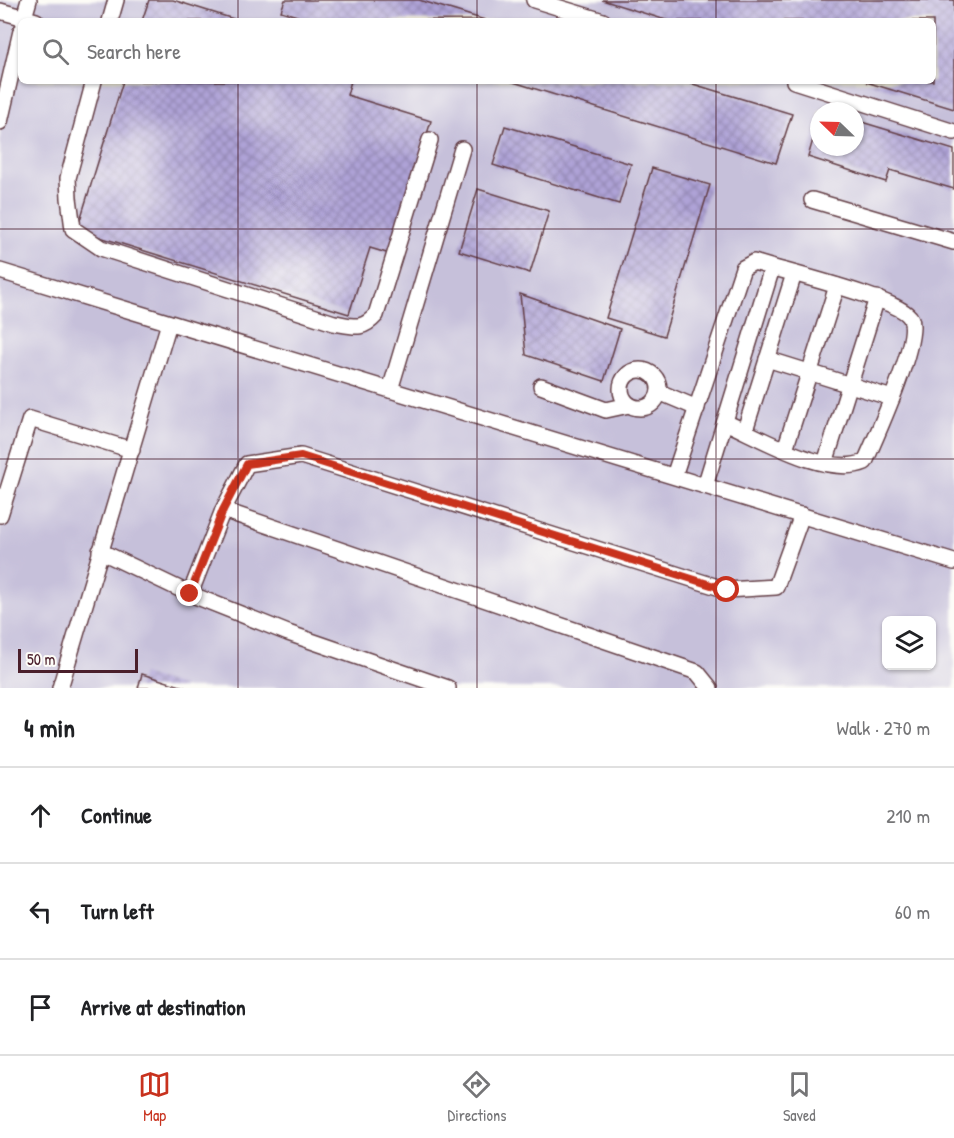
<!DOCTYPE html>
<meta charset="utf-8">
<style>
body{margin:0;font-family:"Patrick Hand",sans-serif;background:#f6f6f6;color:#202124}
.controls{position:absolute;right:18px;bottom:18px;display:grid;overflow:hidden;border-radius:9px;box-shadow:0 2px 4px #0004}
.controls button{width:54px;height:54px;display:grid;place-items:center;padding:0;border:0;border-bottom:2px solid #e0e0e0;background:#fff;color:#202124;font:30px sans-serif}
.compass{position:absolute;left:810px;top:102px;width:54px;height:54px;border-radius:50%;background:#fff;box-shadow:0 2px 4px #0004;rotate:293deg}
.scale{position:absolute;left:18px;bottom:15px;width:120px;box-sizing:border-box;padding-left:6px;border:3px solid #4a1f2b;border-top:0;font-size:16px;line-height:21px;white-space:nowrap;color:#4a1f2b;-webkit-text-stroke:4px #fdfcf7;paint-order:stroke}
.stop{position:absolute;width:18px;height:18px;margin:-14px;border:4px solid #c8321e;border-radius:50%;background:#fff}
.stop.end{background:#c8321e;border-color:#fff;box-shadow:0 2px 6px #0008}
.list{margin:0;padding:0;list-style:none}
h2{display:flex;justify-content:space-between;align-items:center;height:78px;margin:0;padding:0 24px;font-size:26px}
h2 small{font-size:20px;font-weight:400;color:#757577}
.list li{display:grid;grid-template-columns:39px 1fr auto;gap:18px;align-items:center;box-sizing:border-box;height:96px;padding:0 24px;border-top:2px solid #e0e0e0}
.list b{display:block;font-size:22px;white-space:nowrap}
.list em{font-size:20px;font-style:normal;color:#757577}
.icon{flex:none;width:33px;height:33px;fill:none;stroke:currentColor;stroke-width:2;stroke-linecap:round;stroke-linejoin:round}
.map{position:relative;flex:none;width:954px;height:688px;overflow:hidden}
.search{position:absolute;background:#fff;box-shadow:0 2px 4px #0004;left:18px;right:18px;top:18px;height:66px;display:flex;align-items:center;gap:15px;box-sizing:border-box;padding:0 21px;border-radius:9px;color:#757577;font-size:22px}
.sheet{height:366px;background:#fff}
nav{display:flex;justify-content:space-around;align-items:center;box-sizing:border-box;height:84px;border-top:2px solid #e0e0e0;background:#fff;font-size:16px;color:#757577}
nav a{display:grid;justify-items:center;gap:3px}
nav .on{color:#c8321e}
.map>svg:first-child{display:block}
.industrial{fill:#c6c0da;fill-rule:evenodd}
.building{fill:url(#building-cross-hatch)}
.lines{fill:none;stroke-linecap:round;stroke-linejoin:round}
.minor-casing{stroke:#633e45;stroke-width:18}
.minor{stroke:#fff;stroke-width:15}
.route{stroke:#c8321e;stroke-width:8}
.grid{fill:none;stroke:#4a1f2b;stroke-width:1.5;stroke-opacity:0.55}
</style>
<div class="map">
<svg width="954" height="688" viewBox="0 0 954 688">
<defs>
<pattern id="building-cross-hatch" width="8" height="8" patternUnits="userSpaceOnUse" patternTransform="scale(1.5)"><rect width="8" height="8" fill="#afa3d7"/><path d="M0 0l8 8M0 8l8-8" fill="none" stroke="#9084af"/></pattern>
</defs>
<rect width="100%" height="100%" fill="#fdfcf7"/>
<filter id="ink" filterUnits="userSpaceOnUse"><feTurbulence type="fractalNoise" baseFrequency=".0167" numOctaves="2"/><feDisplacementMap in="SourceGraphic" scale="12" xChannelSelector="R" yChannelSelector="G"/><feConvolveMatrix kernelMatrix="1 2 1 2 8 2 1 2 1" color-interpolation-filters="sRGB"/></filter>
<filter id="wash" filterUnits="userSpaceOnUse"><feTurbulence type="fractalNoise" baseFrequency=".008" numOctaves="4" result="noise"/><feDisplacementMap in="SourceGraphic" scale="24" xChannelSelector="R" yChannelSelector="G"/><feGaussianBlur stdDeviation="1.35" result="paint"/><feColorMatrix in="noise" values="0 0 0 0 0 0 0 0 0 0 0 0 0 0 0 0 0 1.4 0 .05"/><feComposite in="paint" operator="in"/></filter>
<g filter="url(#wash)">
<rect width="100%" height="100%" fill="#f2eed9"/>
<path class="industrial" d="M 0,0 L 954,0 L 954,688 L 0,688 ZM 21,21 L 933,21 L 933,81 L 21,81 ZM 819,111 L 855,111 L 855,147 L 819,147 ZM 886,620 L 932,620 L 932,666 L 886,666 Z"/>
<g id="blocks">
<g class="building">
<polygon points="149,0 173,0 240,21 142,21"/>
<polygon points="285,0 419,0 485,20 313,21 281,11"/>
<polygon points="602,0 954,0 954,109 866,82 933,81 933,21 669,21"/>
<polygon points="123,81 351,81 347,95 431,121 390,254 370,248 349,314 77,230"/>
<polygon points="510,81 683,81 792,114 776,163"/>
<polygon points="855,120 954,150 954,189 890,170 886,182 808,157 818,122 819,147 855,147"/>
<polygon points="505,126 631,164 619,204 493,165"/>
<polygon points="652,168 710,185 664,336 606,318"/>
<polygon points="478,189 549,211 530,273 459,251"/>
<polygon points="520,294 620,329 604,381 526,355"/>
<polygon points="142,674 184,687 184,688 138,688"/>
</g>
</g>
</g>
<g filter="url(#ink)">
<use href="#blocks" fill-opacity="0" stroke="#633e45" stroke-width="1.5"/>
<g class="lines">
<g class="minor-casing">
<g id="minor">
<polyline points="534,0 603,21"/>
<polyline points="0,11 36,21"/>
<polyline points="23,21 29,0"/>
<polyline points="110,21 116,0"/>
<path d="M 94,81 L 68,178 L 69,198 L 73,229 L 101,248 L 334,323 C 353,326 362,331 376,315 L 430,140"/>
<polyline points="794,81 954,132"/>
<polyline points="0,122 21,31"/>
<polyline points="812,200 954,242"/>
<polyline points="0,271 954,562"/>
<polyline points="767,359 892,398"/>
<circle cx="640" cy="389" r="19"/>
<polyline points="541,386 606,410 629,405"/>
<polyline points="390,390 462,149"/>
<polyline points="659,392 697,408"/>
<polyline points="745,430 794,274"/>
<polyline points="785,449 837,286"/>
<polyline points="825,463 877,298"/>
<path d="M 674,476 L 743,268 L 754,262 C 781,271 903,299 911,319 C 920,340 876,437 865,462 C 827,478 761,438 725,422"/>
<polyline points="705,486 772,268"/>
<polyline points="223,510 697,672 710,688"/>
<polyline points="0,515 30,419 132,450"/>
<polyline points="100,551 190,594 288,633 448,688"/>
<polyline points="190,594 223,510 247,464 301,456 727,590 776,587 802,515"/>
<polyline points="60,688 169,323"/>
</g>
</g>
<use href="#minor" class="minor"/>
</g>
</g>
<g class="lines" filter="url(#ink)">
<polyline class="route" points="190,594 223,510 247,464 301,456 727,590"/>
</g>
<path class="grid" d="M 238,0 L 238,21M 477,0 L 477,21M 716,0 L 716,21M 238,81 L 238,688M 477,81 L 477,688M 716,81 L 716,688M 0,229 L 954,229M 0,459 L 954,459"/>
</svg>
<div class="controls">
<button><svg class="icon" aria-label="layers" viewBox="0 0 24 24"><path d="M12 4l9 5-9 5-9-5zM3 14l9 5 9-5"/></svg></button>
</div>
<svg class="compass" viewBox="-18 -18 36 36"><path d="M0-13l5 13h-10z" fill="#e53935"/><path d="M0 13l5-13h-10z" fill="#757577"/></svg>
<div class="scale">50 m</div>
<div class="stop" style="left:727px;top:590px"></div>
<div class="stop end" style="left:190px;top:594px"></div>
<div class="search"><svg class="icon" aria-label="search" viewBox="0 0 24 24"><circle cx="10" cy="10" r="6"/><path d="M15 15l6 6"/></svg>Search here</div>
</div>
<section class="sheet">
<h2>4 min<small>Walk · 270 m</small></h2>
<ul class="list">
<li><svg class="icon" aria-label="ahead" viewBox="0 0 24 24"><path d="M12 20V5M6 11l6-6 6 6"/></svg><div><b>Continue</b></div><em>210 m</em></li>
<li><svg class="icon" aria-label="left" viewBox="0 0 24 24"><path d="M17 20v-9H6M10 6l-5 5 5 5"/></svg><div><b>Turn left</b></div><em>60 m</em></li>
<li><svg class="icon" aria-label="arrive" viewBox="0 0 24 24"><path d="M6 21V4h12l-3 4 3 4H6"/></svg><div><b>Arrive at destination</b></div></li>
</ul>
</section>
<nav>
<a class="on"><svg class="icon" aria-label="map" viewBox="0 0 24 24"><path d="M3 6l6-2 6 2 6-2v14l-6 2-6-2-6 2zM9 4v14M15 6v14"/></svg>Map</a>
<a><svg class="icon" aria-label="directions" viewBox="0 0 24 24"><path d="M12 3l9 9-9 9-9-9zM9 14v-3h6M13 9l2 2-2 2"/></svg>Directions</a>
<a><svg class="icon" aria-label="saved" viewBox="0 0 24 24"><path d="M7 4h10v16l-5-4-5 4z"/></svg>Saved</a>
</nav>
